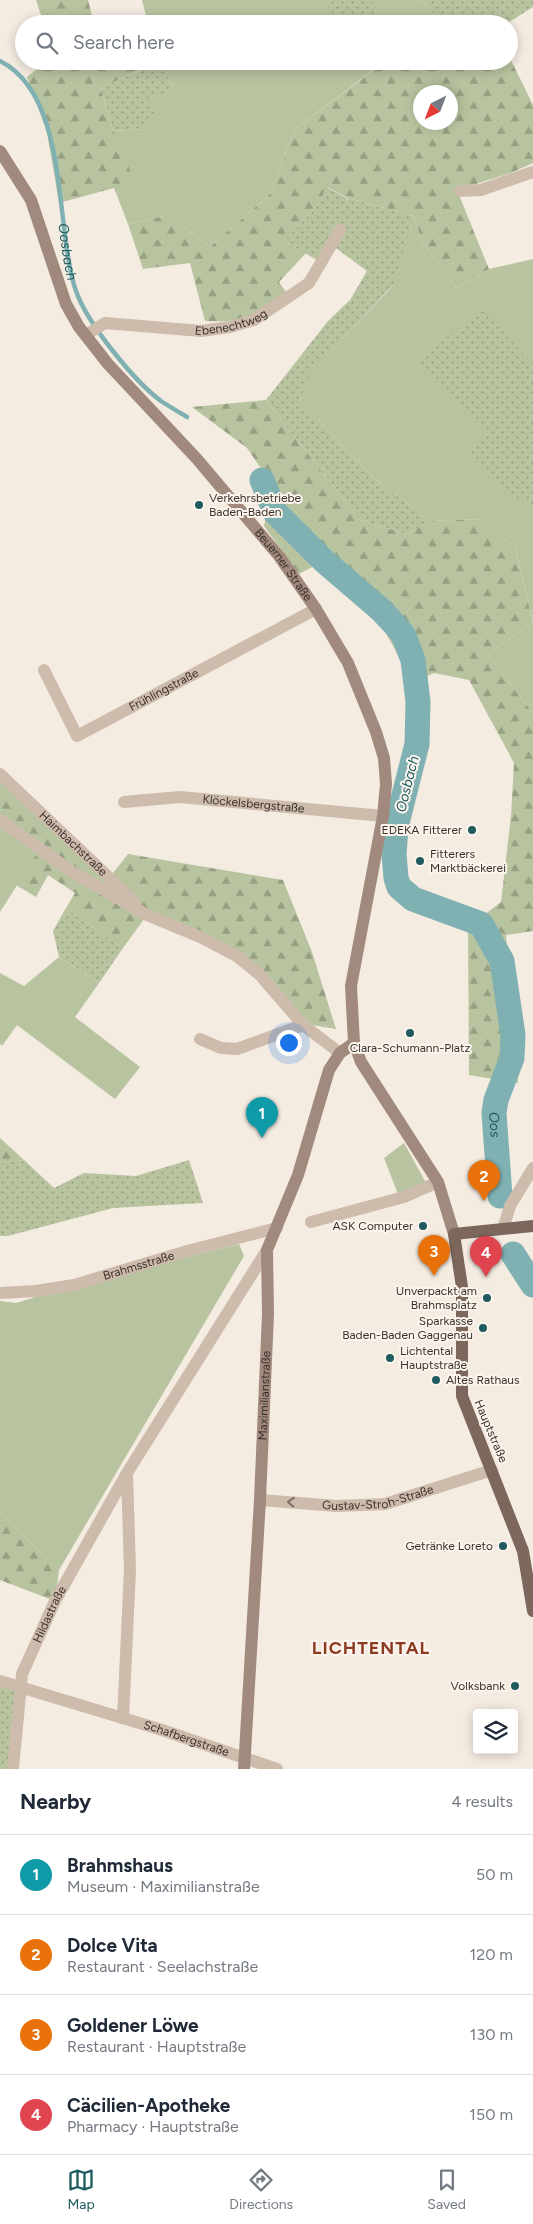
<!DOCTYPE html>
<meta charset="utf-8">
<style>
body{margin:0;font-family:Figtree,sans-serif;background:#f6f6f7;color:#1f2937}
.controls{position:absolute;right:15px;bottom:15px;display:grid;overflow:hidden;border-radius:5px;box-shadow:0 2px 12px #0003}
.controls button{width:45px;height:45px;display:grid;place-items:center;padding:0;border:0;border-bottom:1px solid #e0e1e3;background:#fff;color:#1f2937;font:25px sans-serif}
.compass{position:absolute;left:413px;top:85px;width:45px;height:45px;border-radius:50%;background:#fff;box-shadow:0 2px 12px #0003;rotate:222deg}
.you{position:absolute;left:288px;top:1042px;width:18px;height:18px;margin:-12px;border:4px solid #fff;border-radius:50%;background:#1a73e8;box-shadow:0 0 0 8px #1a73e833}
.badge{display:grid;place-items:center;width:32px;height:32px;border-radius:50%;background:#1f5a5e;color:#fff;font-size:16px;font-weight:700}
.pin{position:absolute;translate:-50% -41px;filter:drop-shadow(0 1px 2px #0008)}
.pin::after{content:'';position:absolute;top:26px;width:18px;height:15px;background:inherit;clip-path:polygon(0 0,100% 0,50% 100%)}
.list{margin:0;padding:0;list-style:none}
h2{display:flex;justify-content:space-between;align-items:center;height:65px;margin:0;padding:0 20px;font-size:21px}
h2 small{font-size:16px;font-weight:400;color:#747a83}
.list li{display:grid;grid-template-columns:32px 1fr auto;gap:15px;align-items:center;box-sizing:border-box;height:80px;padding:0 20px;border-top:1px solid #e0e1e3}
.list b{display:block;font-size:19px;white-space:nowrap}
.list p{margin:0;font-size:16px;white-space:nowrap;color:#747a83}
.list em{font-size:16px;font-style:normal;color:#747a83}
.icon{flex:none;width:28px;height:28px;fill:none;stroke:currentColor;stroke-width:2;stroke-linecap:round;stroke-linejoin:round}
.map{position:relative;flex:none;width:533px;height:1769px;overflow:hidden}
.search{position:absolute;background:#fff;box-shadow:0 2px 12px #0003;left:15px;right:15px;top:15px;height:55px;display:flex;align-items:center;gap:12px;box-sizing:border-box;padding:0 18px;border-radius:28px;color:#747a83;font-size:19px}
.sheet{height:385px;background:#fff}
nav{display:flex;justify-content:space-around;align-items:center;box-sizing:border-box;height:70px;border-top:1px solid #e0e1e3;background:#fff;font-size:14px;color:#747a83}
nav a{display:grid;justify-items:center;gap:2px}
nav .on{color:#1f5a5e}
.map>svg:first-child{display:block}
.grass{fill:#b8c4a0}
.forest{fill:url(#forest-firs);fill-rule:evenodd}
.park{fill:url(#park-dots)}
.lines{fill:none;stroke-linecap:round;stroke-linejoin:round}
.stream{stroke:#7fb0b2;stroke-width:4.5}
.river{stroke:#7fb0b2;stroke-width:25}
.street{stroke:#cdbbac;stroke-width:12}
.secondary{stroke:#a18a7d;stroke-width:12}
.primary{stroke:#7d675c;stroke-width:12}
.oneway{stroke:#7d6f65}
.poi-dot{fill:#1f5a5e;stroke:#fbf5ee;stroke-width:2}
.labels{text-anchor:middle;stroke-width:4;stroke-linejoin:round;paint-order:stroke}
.street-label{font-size:12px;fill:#3b302b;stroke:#fbf5ee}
.poi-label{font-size:12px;fill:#3b302b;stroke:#fbf5ee;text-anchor:end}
.water-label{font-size:14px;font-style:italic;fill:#1f5a5e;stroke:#fbf5ee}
.district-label{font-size:18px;font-weight:bold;letter-spacing:1px;fill:#8c3b22;stroke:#fbf5ee}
</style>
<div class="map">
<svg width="533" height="1769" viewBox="0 0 533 1769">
<defs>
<pattern id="forest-firs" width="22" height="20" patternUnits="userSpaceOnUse" patternTransform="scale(1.25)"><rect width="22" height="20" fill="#b8c4a0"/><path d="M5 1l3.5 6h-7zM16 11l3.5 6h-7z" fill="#97a083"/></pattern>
<pattern id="park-dots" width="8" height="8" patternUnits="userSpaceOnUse" patternTransform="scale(1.25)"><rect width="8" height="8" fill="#b8c4a0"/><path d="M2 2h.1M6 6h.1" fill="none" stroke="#97a083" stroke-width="1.8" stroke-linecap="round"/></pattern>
</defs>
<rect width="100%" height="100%" fill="#f4ebe1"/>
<g class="grass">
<polygon points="142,0 422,0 442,24 148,24"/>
<polygon points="161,61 385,61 294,130 271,193 210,247 169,215 128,224 114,188 113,131 143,129 149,98 173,90"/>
<polygon points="414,216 422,242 456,288 489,269 533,259 533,621 515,548 482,519 430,521 374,478 300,401 307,376 391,288"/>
<polygon points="533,622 533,713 487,654"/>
<polygon points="0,820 40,849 0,912"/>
<polygon points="59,957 99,983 75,1017 140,1067 115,1099 17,1025 2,1046 0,1044 0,973 24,986"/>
<polygon points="404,1143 426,1183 398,1194 384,1158"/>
<polygon points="239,1244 244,1256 59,1570 0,1513 0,1301 16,1303 74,1285"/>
</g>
<g class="forest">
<polygon points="36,0 88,0 94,24 44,24"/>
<path d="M 509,56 L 533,105 L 533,163 L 511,173 L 457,190 L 489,269 L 456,288 L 422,242 L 414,216 L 348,198 L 327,187 L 319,204 L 284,241 L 306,253 L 279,282 L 288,295 C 254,316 246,323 205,321 L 190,263 L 143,269 L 128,224 L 169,215 L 210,247 L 271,193 L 294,130 L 386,61 L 437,61 L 440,64 L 444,61 L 509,61 ZM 420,92 L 450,92 L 450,122 L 420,122 Z"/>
<polygon points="47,61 104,61 106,64 116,61 161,61 101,88 113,131 130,170 133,190 114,188 59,203 47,132 27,77"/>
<polygon points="266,400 360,520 407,534 430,521 482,519 515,548 533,622 487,654 533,713 533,931 506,935 518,1083 469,1075 468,927 501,902 511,816 514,763 469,680 434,673 413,682 373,610 320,563 299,574 264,526 273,486 247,448 192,407"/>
<polygon points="0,781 110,877 128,854 283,880 312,952 336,1029 312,1025 260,975 147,915 123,948 66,908 75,893 48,875 36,897 16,885 40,849 0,820"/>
<polygon points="0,1138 24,1160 0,1163"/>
<polygon points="0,1513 59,1570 55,1601 0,1580"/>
</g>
<g class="park">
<polygon points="326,0 370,0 389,24 340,24 324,1"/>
<polygon points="422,0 533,0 533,7 506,24 442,24"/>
<polygon points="162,62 173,90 150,98 156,119 143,129 113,131 101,87"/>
<polygon points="326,187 347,198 346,202 348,198 414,216 393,285 308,376 300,401 374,478 430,521 407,534 360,520 266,400 328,321 350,300 367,271 333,246 322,263 284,241 319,204"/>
<polygon points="481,308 533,364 533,508 490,480 467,451 487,435 419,362"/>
<polygon points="66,908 123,948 99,983 59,957 53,931"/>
<polygon points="24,1160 54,1188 84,1173 136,1176 189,1160 203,1203 113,1208 8,1236 0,1236 0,1163"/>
<polygon points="0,1681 19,1685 13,1769 0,1769"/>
</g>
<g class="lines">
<path class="stream" id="s1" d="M 0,61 C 70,96 54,227 76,291 C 87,323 134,381 161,401 C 170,407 179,412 187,417"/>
<g class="river">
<path id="s2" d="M 262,480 L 275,512 L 324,561 L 380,609 L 397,627 L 404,636 L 413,660 L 418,702 L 417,744 L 396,827 L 394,854 L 396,878 L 399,887 L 413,899 L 481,924 L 502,961 L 513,1035 L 512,1058 L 496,1100 L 494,1113 L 500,1196"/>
<polyline points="513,1254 533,1285"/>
</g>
<g class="street">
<polyline points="460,191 481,190 533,172"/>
<path id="s3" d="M 86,335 L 105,323 L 201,331 L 230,327 L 254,320 L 309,283 L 340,230"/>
<path id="s4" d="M 44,670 L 77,736 L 316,609"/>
<path id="s5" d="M 0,774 L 135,902"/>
<path id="s6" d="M 124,802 L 180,797 L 383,816"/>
<polyline points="0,820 71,871 147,915 200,937 237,956 260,975 303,1025 340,1053"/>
<polyline points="200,1039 221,1048 237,1049 303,1025"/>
<polyline points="311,1222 404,1197 438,1182"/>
<polyline points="503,1229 510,1206 533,1168"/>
<path id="s7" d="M 0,1293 L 36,1291 L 74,1285 L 187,1251 L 277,1228"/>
<path id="s8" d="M 260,1500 L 337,1506 L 385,1504 L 492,1470"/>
<path id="s9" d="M 0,1681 L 159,1729 L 277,1769"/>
<polyline points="123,1718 130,1570 127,1474"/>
<path id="s10" d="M 13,1769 L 22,1674 L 55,1601 L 127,1473 L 267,1250"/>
</g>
<g class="secondary">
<path id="s11" d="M 0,151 L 31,200 L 66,304 L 79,327 L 108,364 L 197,459 L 279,556 L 316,609 L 348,663 L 376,732 L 384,758 L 386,784 L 383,816 L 351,986 L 354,1043 L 361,1062 L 438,1182 L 454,1234"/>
<path id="s12" d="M 244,1769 L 260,1500 L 268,1314 L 267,1250 L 298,1175 L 329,1070 L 340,1053 L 354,1043"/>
</g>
<polyline class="primary" points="533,1226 454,1234 462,1287 462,1396 523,1551 533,1611"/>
</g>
<defs><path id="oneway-chevron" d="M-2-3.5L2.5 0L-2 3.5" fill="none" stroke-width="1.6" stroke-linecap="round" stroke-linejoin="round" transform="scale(1.25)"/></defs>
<use class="oneway" href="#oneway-chevron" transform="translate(291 1502) rotate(-176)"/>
<g class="poi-dot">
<circle cx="199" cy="505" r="5"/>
<circle cx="472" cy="830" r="5"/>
<circle cx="420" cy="861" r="5"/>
<circle cx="410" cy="1033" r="5"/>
<circle cx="423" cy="1226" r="5"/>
<circle cx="487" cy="1298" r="5"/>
<circle cx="483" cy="1328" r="5"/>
<circle cx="390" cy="1358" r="5"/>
<circle cx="436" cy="1380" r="5"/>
<circle cx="503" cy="1546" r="5"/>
<circle cx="515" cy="1686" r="5"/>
</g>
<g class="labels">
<g class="street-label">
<text dy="4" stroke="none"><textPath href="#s3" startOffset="150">Ebenechtweg</textPath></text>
<text dy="4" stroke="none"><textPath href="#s11" startOffset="508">Beuerner Straße</textPath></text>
<text dy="4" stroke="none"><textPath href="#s4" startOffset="172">Frühlingstraße</textPath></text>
<text dy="4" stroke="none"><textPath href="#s6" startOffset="130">Klöckelsbergstraße</textPath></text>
<text dy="4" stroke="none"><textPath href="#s5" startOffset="101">Haimbachstraße</textPath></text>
<text dy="4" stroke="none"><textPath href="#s7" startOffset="142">Brahmsstraße</textPath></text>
<text dy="4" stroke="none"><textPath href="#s12" startOffset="374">Maximilianstraße</textPath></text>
<text transform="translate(491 1431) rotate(67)" y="4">Hauptstraße</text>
<text dy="4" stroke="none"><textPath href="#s8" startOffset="119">Gustav-Stroh-Straße</textPath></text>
<text dy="4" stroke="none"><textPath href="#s10" startOffset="161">Hildastraße</textPath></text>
<text dy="4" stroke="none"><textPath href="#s9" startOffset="195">Schafbergstraße</textPath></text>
</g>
<g class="poi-label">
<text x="209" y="502" text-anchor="start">Verkehrsbetriebe<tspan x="209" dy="14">Baden-Baden</tspan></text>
<text x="462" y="834">EDEKA Fitterer</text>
<text x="430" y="858" text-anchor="start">Fitterers<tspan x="430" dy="14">Marktbäckerei</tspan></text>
<text x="410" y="1052" text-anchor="middle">Clara-Schumann-Platz</text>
<text x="413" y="1230">ASK Computer</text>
<text x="477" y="1295">Unverpackt am<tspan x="477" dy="14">Brahmsplatz</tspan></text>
<text x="473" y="1325">Sparkasse<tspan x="473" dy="14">Baden-Baden Gaggenau</tspan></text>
<text x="400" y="1355" text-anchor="start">Lichtental<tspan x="400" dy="14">Hauptstraße</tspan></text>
<text x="446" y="1384" text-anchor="start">Altes Rathaus</text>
<text x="493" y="1550">Getränke Loreto</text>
<text x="505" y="1690">Volksbank</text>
</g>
<g class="water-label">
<text dy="5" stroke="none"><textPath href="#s1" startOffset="210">Oosbach</textPath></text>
<text transform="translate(407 784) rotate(-76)" y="5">Oosbach</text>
<text dy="5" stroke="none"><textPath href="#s2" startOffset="771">Oos</textPath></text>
</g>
<g class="district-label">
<text x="371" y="1654">LICHTENTAL</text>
</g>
</g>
</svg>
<div class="controls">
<button><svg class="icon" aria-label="layers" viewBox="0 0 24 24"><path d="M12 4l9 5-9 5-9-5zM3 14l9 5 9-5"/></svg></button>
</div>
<svg class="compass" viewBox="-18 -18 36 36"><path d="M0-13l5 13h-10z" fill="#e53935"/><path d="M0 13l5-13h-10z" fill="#747a83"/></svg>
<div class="you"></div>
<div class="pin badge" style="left:262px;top:1138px;background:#0f9aa8">1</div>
<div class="pin badge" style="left:484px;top:1201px;background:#e8710a">2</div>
<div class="pin badge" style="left:434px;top:1276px;background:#e8710a">3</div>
<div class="pin badge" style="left:486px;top:1277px;background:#e0444e">4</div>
<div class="search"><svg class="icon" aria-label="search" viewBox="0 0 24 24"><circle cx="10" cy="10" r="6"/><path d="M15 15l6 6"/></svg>Search here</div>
</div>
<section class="sheet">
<h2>Nearby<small>4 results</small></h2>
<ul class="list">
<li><span class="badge" style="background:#0f9aa8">1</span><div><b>Brahmshaus</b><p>Museum · Maximilianstraße</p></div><em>50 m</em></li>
<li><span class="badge" style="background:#e8710a">2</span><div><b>Dolce Vita</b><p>Restaurant · Seelachstraße</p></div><em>120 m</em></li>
<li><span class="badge" style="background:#e8710a">3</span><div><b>Goldener Löwe</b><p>Restaurant · Hauptstraße</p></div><em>130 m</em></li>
<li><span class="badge" style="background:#e0444e">4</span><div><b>Cäcilien-Apotheke</b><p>Pharmacy · Hauptstraße</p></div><em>150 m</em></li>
</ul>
</section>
<nav>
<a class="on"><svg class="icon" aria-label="map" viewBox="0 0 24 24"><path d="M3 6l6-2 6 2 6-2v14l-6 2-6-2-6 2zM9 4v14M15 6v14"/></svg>Map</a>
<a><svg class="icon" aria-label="directions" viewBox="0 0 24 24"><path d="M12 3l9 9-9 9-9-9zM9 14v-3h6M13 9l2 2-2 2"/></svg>Directions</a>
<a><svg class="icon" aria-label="saved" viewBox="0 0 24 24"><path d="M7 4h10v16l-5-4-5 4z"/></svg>Saved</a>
</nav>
